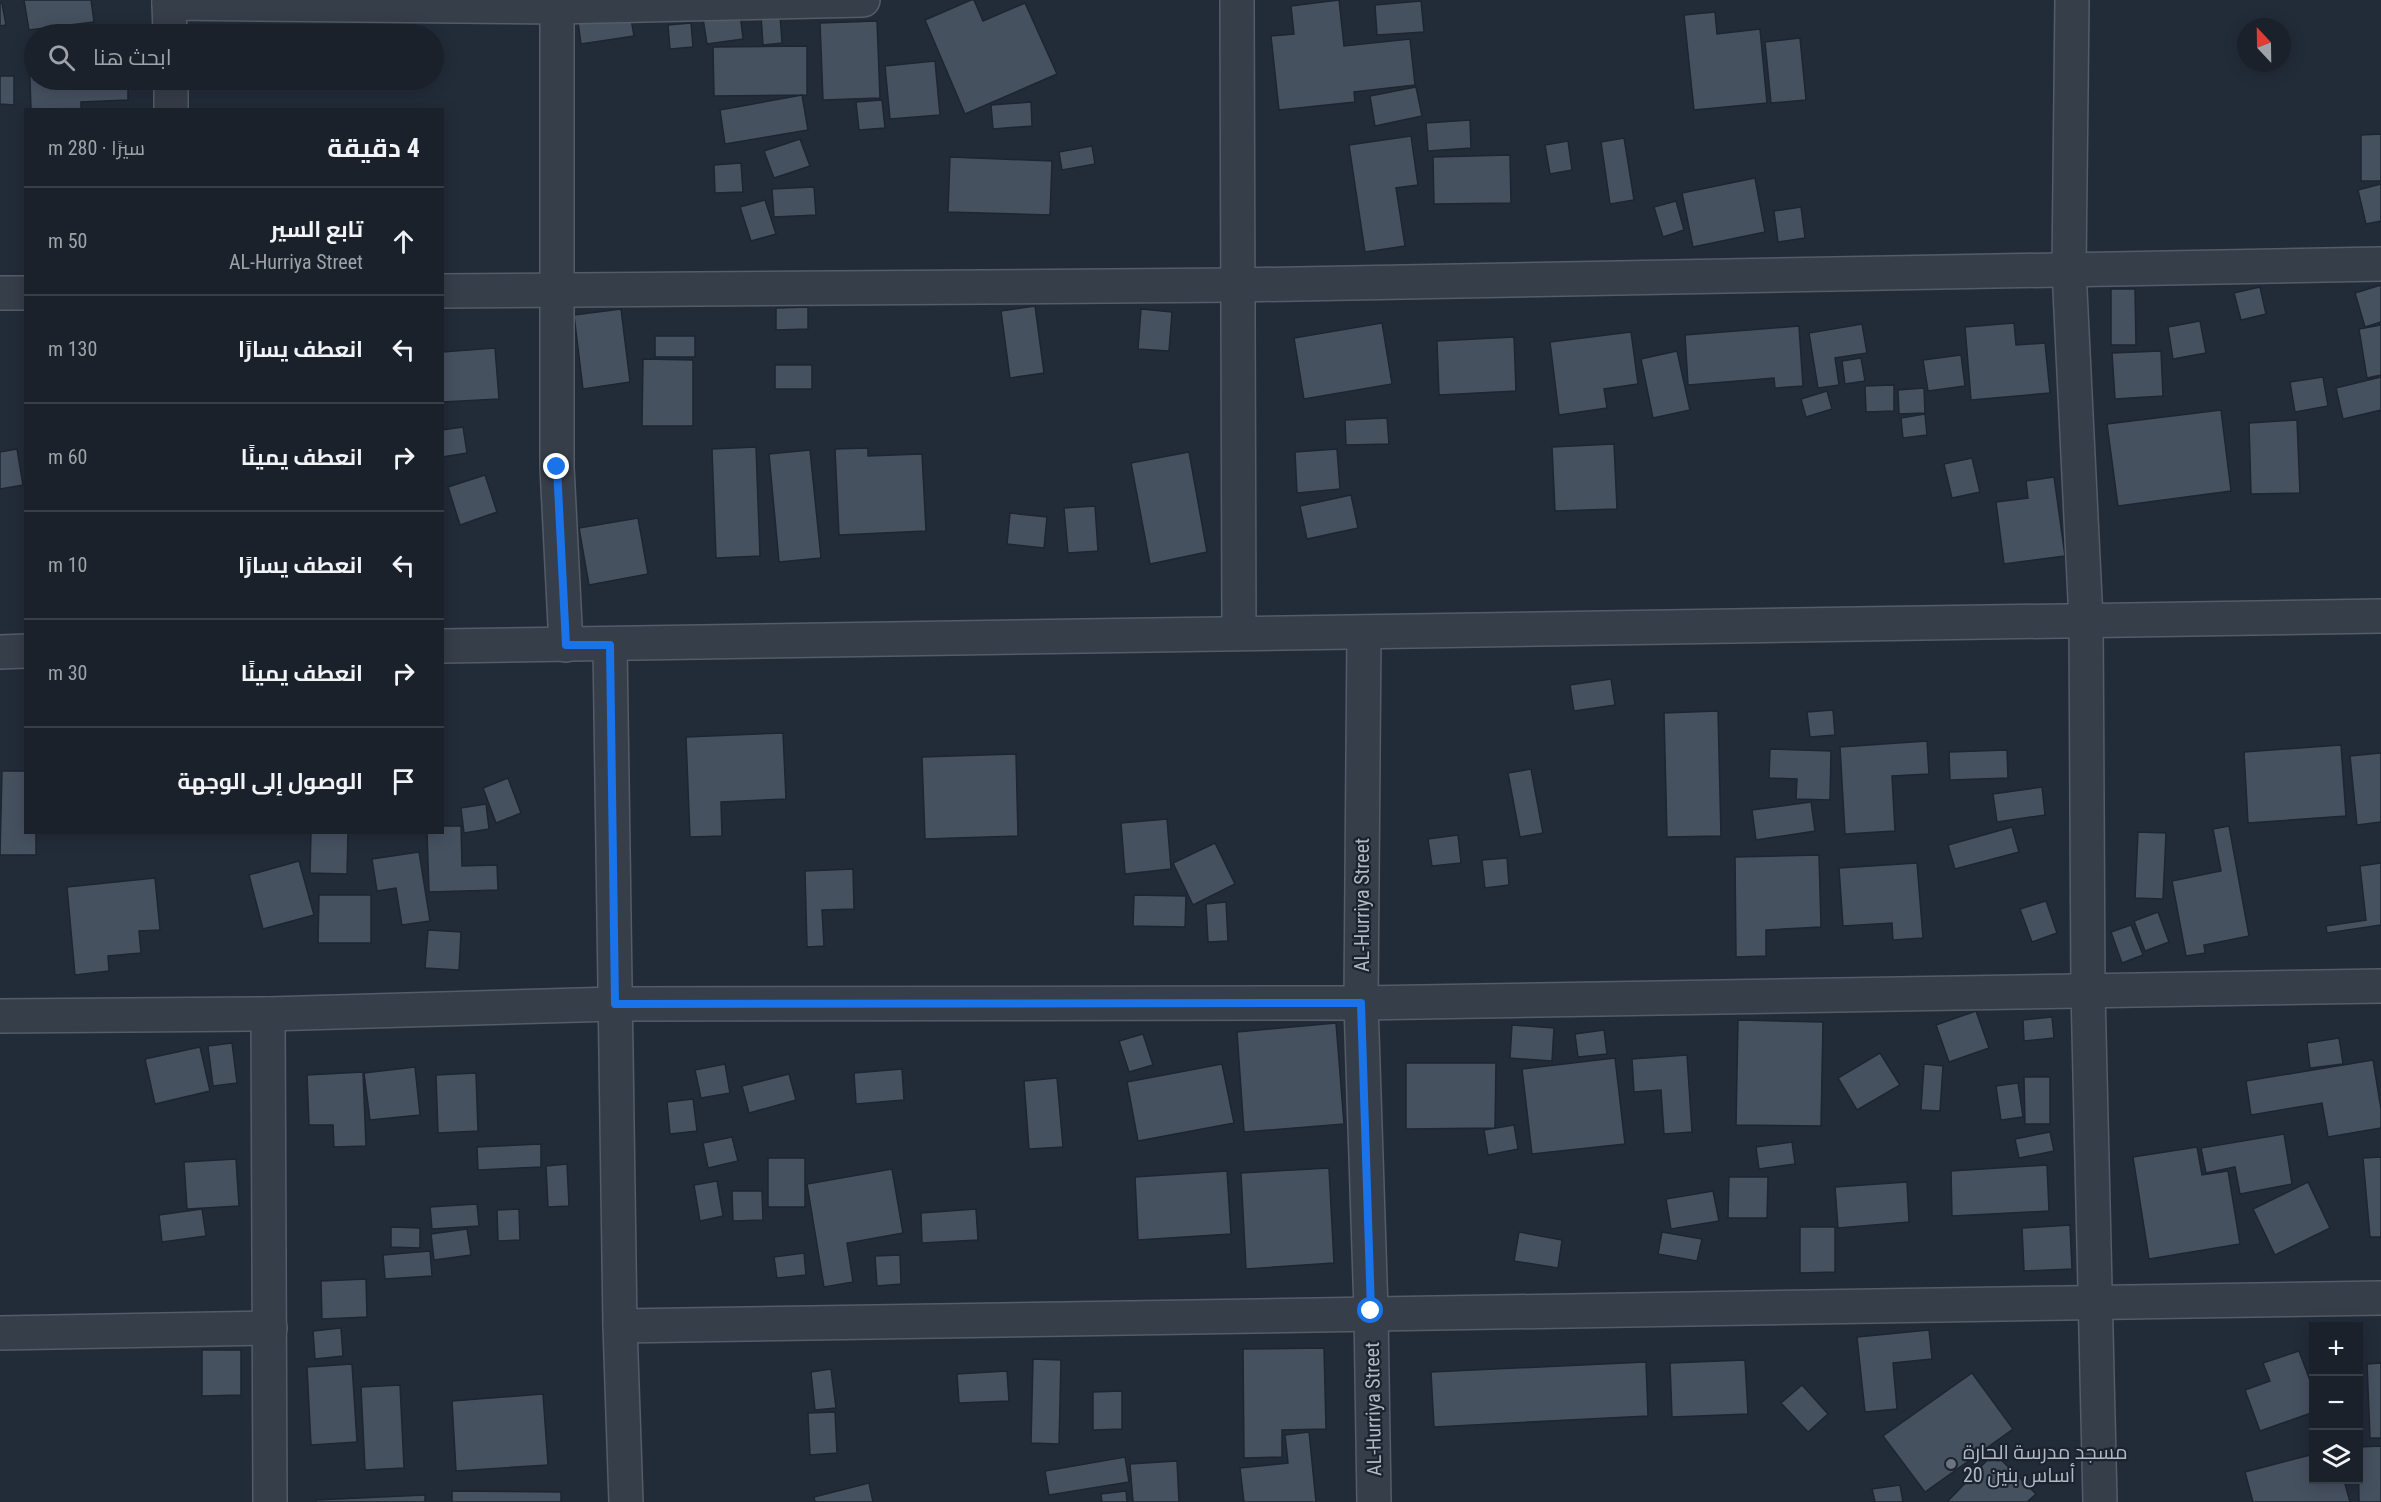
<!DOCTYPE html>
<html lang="ar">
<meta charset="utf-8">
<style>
body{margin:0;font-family:"Roboto Condensed",Cairo,sans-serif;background:#272e37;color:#f1f3f6;direction:rtl}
.controls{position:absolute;right:18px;bottom:18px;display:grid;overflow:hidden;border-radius:0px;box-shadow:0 3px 15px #0003}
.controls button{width:54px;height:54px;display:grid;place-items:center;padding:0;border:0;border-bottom:2px solid #383e47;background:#1a212b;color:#f1f3f6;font:30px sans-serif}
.compass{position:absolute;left:2237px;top:18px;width:54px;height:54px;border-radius:50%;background:#1a212b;box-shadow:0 3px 15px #0003;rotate:338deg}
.stop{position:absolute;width:18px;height:18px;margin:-14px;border:4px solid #1a73e8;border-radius:50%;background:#fff}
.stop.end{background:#1a73e8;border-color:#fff;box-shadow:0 2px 6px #0008}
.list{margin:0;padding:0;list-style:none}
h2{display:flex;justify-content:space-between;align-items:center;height:78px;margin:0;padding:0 24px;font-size:26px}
h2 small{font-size:20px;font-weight:400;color:#9fa3a9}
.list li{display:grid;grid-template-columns:39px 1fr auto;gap:18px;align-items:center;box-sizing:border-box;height:108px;padding:0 24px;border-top:2px solid #383e47}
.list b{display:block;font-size:22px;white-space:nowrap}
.list p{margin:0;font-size:20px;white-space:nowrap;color:#9fa3a9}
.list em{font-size:20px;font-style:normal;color:#9fa3a9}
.icon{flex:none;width:33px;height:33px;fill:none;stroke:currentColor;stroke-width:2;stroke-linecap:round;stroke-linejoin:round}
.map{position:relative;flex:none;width:2381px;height:1502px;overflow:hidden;direction:ltr}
.search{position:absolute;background:#1a212b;box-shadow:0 3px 15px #0003;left:24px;top:24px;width:420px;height:66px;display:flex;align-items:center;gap:15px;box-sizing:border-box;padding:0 21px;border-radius:33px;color:#9fa3a9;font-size:22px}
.panel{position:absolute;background:#1a212b;box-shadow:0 3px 15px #0003;left:24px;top:108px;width:420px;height:726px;border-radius:0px;direction:rtl}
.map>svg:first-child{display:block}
.building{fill:#465160;stroke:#1d2530;stroke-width:1.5}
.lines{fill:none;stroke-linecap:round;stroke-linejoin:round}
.minor-casing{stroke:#545c67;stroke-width:36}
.minor{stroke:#363e49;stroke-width:33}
.route{stroke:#1a73e8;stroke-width:8}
.worship-dot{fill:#6b7280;stroke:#1b232e;stroke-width:2}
.labels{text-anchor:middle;stroke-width:4.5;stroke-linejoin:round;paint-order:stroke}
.street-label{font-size:20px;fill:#b1b9c5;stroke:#1b232e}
.poi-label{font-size:20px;fill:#b1b9c5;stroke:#1b232e;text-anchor:start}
</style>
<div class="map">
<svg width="2381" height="1502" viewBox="0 0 2381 1502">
<rect width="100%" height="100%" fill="#222c39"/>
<g class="building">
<polygon points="24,0 91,0 94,22 29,30"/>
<polygon points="971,0 974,0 983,21 1025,3 1057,74 965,114 925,20"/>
<polygon points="1339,0 1344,46 1410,39 1415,85 1354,92 1355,102 1279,110 1271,36 1294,34 1291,6"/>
<polygon points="1421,1 1424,32 1377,35 1375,5"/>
<polygon points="0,3 2,3 6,25 0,26"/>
<polygon points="629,7 634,36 581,44 577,15"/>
<polygon points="1715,12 1717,34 1760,29 1767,103 1694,110 1684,15"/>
<polygon points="740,13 743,39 707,44 703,18"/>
<polygon points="780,14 782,43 763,45 761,16"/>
<polygon points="877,21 880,98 823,100 820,23"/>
<polygon points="691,23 693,47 670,49 668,25"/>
<polygon points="1800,38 1806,100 1771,103 1765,42"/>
<polygon points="807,46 807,95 714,96 713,47"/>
<polygon points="29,48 34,48 34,80 128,80 128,100 81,102 81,110 31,110"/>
<polygon points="935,61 940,115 890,119 885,66"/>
<polygon points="0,76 14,76 14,105 0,104"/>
<polygon points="1416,87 1422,116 1375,126 1370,96"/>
<polygon points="802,95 808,130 725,144 720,110"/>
<polygon points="882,100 885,128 859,130 856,102"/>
<polygon points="1031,102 1032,126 993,129 991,105"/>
<polygon points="1470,120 1471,148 1428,151 1426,123"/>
<polygon points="2381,134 2381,181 2361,181 2361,135"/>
<polygon points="1411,136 1418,185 1396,188 1405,246 1365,252 1349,145"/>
<polygon points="1624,138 1634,200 1610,204 1601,142"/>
<polygon points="800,139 810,166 774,178 764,151"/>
<polygon points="1568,141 1572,170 1550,174 1545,145"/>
<polygon points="1092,146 1095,164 1062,170 1059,152"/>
<polygon points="1510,155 1511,203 1434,204 1433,157"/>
<polygon points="950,157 1052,161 1050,215 948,212"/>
<polygon points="741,163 743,192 715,193 714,165"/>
<polygon points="1755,178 1765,232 1693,247 1682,193"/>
<polygon points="2381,184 2381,221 2366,224 2358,190"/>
<polygon points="814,187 816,215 774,217 772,189"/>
<polygon points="765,200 776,234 751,241 740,207"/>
<polygon points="1676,201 1684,230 1663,237 1654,207"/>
<polygon points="1801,207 1805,238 1778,242 1774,211"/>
<polygon points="2381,285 2381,322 2365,327 2355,293"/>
<polygon points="2260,287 2266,314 2241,320 2234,293"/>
<polygon points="2111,289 2135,289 2136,345 2111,345"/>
<polygon points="1035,306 1044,373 1010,378 1001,311"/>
<polygon points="808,307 808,329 776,330 776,308"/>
<polygon points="621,309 630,382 583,389 574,315"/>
<polygon points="1141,309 1172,312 1169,351 1138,349"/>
<polygon points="2200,321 2206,353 2173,359 2168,327"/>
<polygon points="1382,323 1392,384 1304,399 1294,338"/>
<polygon points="2014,323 2016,345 2045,343 2050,393 1971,400 1965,327"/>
<polygon points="1862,324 1867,353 1835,358 1839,385 1818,388 1809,333"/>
<polygon points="2381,325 2381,375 2367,378 2359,329"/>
<polygon points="1799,326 1803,386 1775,388 1774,378 1688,385 1685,335"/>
<polygon points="1631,332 1638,384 1604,389 1607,408 1559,415 1550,342"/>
<rect x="655" y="336" width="40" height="21"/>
<polygon points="1514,337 1516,391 1439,395 1437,341"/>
<polygon points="495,348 499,399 442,402 442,352"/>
<polygon points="1677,351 1690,410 1653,418 1641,359"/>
<polygon points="2161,351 2163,396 2115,399 2112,353"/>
<polygon points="1961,355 1965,386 1928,391 1923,360"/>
<polygon points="1861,358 1865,381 1845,384 1842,361"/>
<polygon points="643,359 693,360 693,426 642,426"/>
<rect x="775" y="365" width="37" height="24"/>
<polygon points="2323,377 2328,406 2295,412 2290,382"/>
<polygon points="2381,377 2381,410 2343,419 2336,388"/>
<polygon points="1894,385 1894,411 1866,412 1865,386"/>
<polygon points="1924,388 1925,413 1899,414 1898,390"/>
<polygon points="1827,391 1832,409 1806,417 1801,399"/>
<polygon points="2221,410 2231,491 2118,506 2107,424"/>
<polygon points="1925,414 1927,435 1903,438 1901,418"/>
<polygon points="1387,418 1389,444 1346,445 1345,420"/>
<polygon points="2297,420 2300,493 2251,494 2249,423"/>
<polygon points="463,427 467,453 442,457 442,430"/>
<polygon points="1614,444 1617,509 1555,511 1552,447"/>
<polygon points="756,447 760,556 716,558 712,449"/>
<polygon points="868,448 868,456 922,454 926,531 839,535 835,449"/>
<polygon points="17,449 23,485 0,489 0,452"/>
<polygon points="1337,449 1340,489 1297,493 1295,452"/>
<polygon points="810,450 821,558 779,562 769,454"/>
<polygon points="1189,452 1207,552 1150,564 1131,463"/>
<polygon points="1972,458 1980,492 1952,498 1944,464"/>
<polygon points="485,475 497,512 460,525 448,487"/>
<polygon points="2054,477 2065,556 2004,564 1996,502 2028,498 2026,481"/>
<polygon points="1351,495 1358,528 1307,539 1300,506"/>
<polygon points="1095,506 1098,551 1068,553 1064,508"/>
<polygon points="1010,513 1047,517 1044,548 1007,544"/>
<polygon points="638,518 648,574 589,585 579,528"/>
<polygon points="1611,679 1615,705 1574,711 1570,685"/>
<polygon points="1833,710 1835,735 1810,737 1807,712"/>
<polygon points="1718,711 1721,836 1667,837 1664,713"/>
<polygon points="783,733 786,799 721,802 722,836 690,837 686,737"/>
<polygon points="1927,741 1929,774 1892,776 1895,831 1845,834 1840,747"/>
<polygon points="2341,745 2346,816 2248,823 2244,752"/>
<polygon points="1770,749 1831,751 1830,800 1796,799 1797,779 1769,778"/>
<polygon points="2007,750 2008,778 1950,780 1949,752"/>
<polygon points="2381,753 2381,822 2357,825 2350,756"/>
<polygon points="1016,754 1018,836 925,839 922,757"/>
<polygon points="1531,769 1543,833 1520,837 1508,773"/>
<polygon points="2,771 26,771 26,832 36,832 36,855 0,855"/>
<polygon points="508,778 521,813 496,823 483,788"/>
<polygon points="2042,787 2045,815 1997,822 1993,794"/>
<polygon points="1811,802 1815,831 1756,840 1752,810"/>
<polygon points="486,804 489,829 464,833 461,808"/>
<polygon points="1167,819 1171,869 1125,874 1121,823"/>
<polygon points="442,826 461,826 462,866 497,865 498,890 429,892 427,832 442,832"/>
<polygon points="2229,826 2249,936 2204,945 2205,953 2186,956 2172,881 2221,871 2213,829"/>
<polygon points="2012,827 2019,852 1955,869 1948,845"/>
<polygon points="311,832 348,832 347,874 310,873"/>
<polygon points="2138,832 2166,833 2163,899 2135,898"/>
<polygon points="1458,835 1461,863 1432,866 1428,839"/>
<polygon points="1215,843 1235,884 1193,905 1173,863"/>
<polygon points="419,852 430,921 402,925 396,888 377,891 372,859"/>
<polygon points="1819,855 1821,927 1766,930 1766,956 1736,957 1735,857"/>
<polygon points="1507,858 1509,885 1485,888 1482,860"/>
<polygon points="299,861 314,915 263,929 249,875"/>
<polygon points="1917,863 1923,938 1893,940 1892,923 1843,926 1839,868"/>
<polygon points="2381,863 2381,925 2327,933 2326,926 2366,920 2360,866"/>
<polygon points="853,869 854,909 822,910 824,946 807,947 805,871"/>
<polygon points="155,878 160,930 139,931 141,953 108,956 109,971 75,975 67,887"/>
<polygon points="319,895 371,895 371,943 318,943"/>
<polygon points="1134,895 1186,896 1185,927 1133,926"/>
<polygon points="2046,901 2057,933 2032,942 2020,909"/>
<polygon points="1226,902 1228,941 1208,942 1206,904"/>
<polygon points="2158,912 2169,942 2145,951 2134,921"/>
<polygon points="2131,925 2143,955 2122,963 2111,932"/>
<polygon points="428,930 461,932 459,970 425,968"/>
<polygon points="1976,1011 1989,1048 1949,1062 1936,1025"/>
<polygon points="2052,1017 2054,1038 2024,1041 2023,1020"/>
<polygon points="1738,1020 1823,1022 1821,1126 1736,1125"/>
<polygon points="1336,1023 1344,1124 1244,1132 1237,1032"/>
<polygon points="1512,1025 1554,1028 1552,1061 1510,1058"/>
<polygon points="1604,1030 1607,1054 1578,1057 1575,1034"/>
<polygon points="1143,1034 1153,1065 1129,1072 1119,1041"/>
<polygon points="2339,1038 2343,1064 2310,1068 2307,1043"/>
<polygon points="232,1043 237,1083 213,1086 208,1046"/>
<polygon points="200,1047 210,1091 155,1104 145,1059"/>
<polygon points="1880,1053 1900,1085 1857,1110 1838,1078"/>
<polygon points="1687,1055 1692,1132 1664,1134 1661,1090 1634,1092 1632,1059"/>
<polygon points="1615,1058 1625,1144 1532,1154 1522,1069"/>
<polygon points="2373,1060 2381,1109 2381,1128 2328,1137 2322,1103 2251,1115 2246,1081"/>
<polygon points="1406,1063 1496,1063 1495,1128 1406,1129"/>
<polygon points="725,1064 730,1093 701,1098 695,1070"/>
<polygon points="1222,1064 1234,1123 1138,1141 1127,1082"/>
<polygon points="1924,1064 1943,1066 1940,1111 1921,1110"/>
<polygon points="415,1067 420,1115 370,1120 364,1073"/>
<polygon points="902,1069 904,1100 856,1104 854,1073"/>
<polygon points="363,1072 366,1146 334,1147 333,1125 309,1125 307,1075"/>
<polygon points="476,1073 478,1131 438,1133 436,1075"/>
<polygon points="789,1074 796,1100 749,1113 742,1086"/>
<polygon points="2024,1077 2050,1077 2050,1124 2025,1124"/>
<polygon points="1057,1078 1063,1147 1029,1149 1024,1081"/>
<polygon points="2018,1083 2023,1117 2001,1120 1996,1086"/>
<polygon points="693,1099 697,1131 670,1134 667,1102"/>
<polygon points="1514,1125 1518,1149 1488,1155 1484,1130"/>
<polygon points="2050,1132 2054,1151 2019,1158 2015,1139"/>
<polygon points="2284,1134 2292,1184 2240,1194 2235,1167 2206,1173 2201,1148"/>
<polygon points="732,1137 738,1161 708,1168 703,1143"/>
<polygon points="1792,1142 1795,1164 1759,1169 1756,1147"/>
<polygon points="541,1144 541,1167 478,1170 477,1147"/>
<polygon points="2197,1147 2202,1175 2228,1171 2240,1244 2149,1259 2133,1157"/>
<polygon points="2381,1157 2381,1237 2370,1237 2363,1158"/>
<rect x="768" y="1158" width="37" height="49"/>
<polygon points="236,1159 239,1206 187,1209 184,1162"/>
<polygon points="567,1164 569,1206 548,1207 546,1166"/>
<polygon points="2047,1165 2049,1211 1952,1216 1951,1171"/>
<polygon points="1329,1168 1334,1263 1246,1269 1241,1173"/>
<polygon points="892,1169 903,1233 847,1243 853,1282 824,1287 807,1184"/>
<polygon points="1227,1171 1231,1234 1138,1240 1135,1177"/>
<polygon points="1729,1177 1768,1177 1767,1218 1728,1218"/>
<polygon points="717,1181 723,1216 700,1221 694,1185"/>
<polygon points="1907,1182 1909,1222 1838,1228 1835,1187"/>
<polygon points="2308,1182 2330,1228 2275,1255 2253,1209"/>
<polygon points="732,1191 762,1191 763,1220 733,1221"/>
<polygon points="1713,1191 1719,1221 1671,1229 1666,1199"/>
<polygon points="477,1204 479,1226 432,1229 430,1207"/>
<polygon points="202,1209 206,1236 162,1242 159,1215"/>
<polygon points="519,1209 520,1240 498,1241 497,1210"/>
<polygon points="976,1209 978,1240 922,1243 921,1213"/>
<polygon points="2070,1225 2072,1269 2024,1271 2022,1228"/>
<polygon points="391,1227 420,1228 420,1248 391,1247"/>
<polygon points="1800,1227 1835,1227 1835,1272 1800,1273"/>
<polygon points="467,1229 471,1255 434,1260 431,1234"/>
<polygon points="1519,1232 1562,1240 1558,1268 1514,1261"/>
<polygon points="1662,1232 1702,1239 1697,1261 1658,1254"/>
<polygon points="430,1251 432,1276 385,1279 383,1255"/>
<polygon points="804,1253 806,1275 777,1278 774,1257"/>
<polygon points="900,1255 901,1284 877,1286 875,1256"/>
<polygon points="366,1279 367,1317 322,1319 321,1281"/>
<polygon points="341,1328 343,1356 315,1359 313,1331"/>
<polygon points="1929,1330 1932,1359 1893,1363 1897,1409 1865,1412 1857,1337"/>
<polygon points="1324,1348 1326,1429 1282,1430 1282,1457 1244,1458 1243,1349"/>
<polygon points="202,1350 241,1350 241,1395 202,1396"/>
<polygon points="2299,1351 2314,1391 2314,1412 2260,1431 2245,1390 2270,1381 2263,1363"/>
<polygon points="1033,1359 1061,1360 1059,1444 1031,1443"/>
<polygon points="1745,1360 1748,1414 1672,1417 1670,1363"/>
<polygon points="1646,1362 1648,1416 1434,1427 1431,1372"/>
<polygon points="2381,1363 2381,1438 2370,1438 2367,1364"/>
<polygon points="352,1364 357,1442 311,1445 307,1367"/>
<polygon points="831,1369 836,1408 815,1410 811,1372"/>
<polygon points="1007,1371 1009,1401 959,1403 957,1374"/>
<polygon points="1972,1373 2013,1429 1925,1492 1883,1436"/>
<polygon points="400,1385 404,1468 365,1470 361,1387"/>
<polygon points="1802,1385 1828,1414 1808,1432 1781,1403"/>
<polygon points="1122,1391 1122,1429 1093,1430 1093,1392"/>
<polygon points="543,1394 548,1465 456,1471 452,1401"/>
<polygon points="835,1412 837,1453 810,1455 808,1413"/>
<polygon points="1309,1432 1316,1502 1244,1502 1240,1468 1288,1463 1285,1435"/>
<polygon points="2381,1446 2381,1502 2359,1502 2358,1447"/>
<polygon points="1994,1453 2036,1494 2027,1502 1947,1502"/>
<polygon points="2314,1454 2314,1480 2344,1480 2350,1502 2253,1502 2245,1472"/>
<polygon points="1125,1457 1129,1482 1049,1495 1045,1471"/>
<polygon points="1177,1461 1179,1502 1133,1502 1130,1464"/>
<polygon points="869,1483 873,1502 815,1502 814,1497"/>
<polygon points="1900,1485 1903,1502 1875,1502 1872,1489"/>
<polygon points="452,1491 561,1492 561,1502 452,1502"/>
<polygon points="1126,1491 1127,1502 1102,1502 1101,1494"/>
<polygon points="425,1495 425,1502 316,1502 316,1500"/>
</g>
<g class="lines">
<g class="minor-casing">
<g id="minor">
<polyline points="169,0 169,3 557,7 863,0"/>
<polyline points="557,0 557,467 566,645"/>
<polyline points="1237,0 1239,633"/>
<polyline points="2072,0 2069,270 2086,620 2088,990 2100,1502"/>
<polyline points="169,3 170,34"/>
<polyline points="171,80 171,110"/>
<polyline points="442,291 1237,285 2381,264"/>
<polyline points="0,293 26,293"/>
<polyline points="1364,632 1361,1003 1371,1311 1374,1502"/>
<polyline points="610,645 620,1326 626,1502"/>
<polyline points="442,646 2381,616"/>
<polyline points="0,652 26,651"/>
<polyline points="268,1014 270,1502"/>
<polyline points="0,1016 268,1014 615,1004 1361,1003 2381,986"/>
<path d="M 620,1326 C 1207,1314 1794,1302 2381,1298"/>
<polyline points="0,1333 270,1328"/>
</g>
</g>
<use href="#minor" class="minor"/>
</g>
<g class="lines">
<polyline class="route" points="557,467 566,645 610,645 615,1004 1361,1003 1371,1311"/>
</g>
<circle class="worship-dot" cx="1951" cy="1464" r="6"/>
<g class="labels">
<g class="street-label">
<text transform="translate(1362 905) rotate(-90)" y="7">AL-Hurriya Street</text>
<text transform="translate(1373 1409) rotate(-91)" y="7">AL-Hurriya Street</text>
</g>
<g class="poi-label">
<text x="1963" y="1459">مسجد مدرسة الحارة<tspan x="1963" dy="23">20 أساس بنين</tspan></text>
</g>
</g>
</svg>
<div class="controls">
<button>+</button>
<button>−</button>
<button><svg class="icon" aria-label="layers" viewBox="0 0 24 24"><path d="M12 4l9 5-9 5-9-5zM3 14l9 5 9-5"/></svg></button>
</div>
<svg class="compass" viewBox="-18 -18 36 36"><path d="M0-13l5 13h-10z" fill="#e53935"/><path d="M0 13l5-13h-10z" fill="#9fa3a9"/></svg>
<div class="stop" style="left:1371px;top:1311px"></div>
<div class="stop end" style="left:557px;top:467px"></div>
<div class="search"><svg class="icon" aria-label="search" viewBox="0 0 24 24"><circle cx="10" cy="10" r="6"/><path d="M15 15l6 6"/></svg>ابحث هنا</div>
<section class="panel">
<h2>4 دقيقة<small>سيرًا · 280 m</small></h2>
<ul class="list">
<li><svg class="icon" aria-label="ahead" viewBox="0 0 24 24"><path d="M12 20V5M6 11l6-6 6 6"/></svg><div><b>تابع السير</b><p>AL-Hurriya Street</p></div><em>50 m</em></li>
<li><svg class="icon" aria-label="left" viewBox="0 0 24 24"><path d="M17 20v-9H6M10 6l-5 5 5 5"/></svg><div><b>انعطف يسارًا</b></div><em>130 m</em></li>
<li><svg class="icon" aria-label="right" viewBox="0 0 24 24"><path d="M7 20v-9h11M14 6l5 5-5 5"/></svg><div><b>انعطف يمينًا</b></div><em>60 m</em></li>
<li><svg class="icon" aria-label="left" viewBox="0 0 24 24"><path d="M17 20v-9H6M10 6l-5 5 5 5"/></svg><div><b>انعطف يسارًا</b></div><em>10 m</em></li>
<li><svg class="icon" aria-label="right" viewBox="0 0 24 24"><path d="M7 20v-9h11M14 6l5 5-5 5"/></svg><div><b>انعطف يمينًا</b></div><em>30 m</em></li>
<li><svg class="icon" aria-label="arrive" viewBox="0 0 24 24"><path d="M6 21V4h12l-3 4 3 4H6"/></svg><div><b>الوصول إلى الوجهة</b></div></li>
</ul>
</section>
</div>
